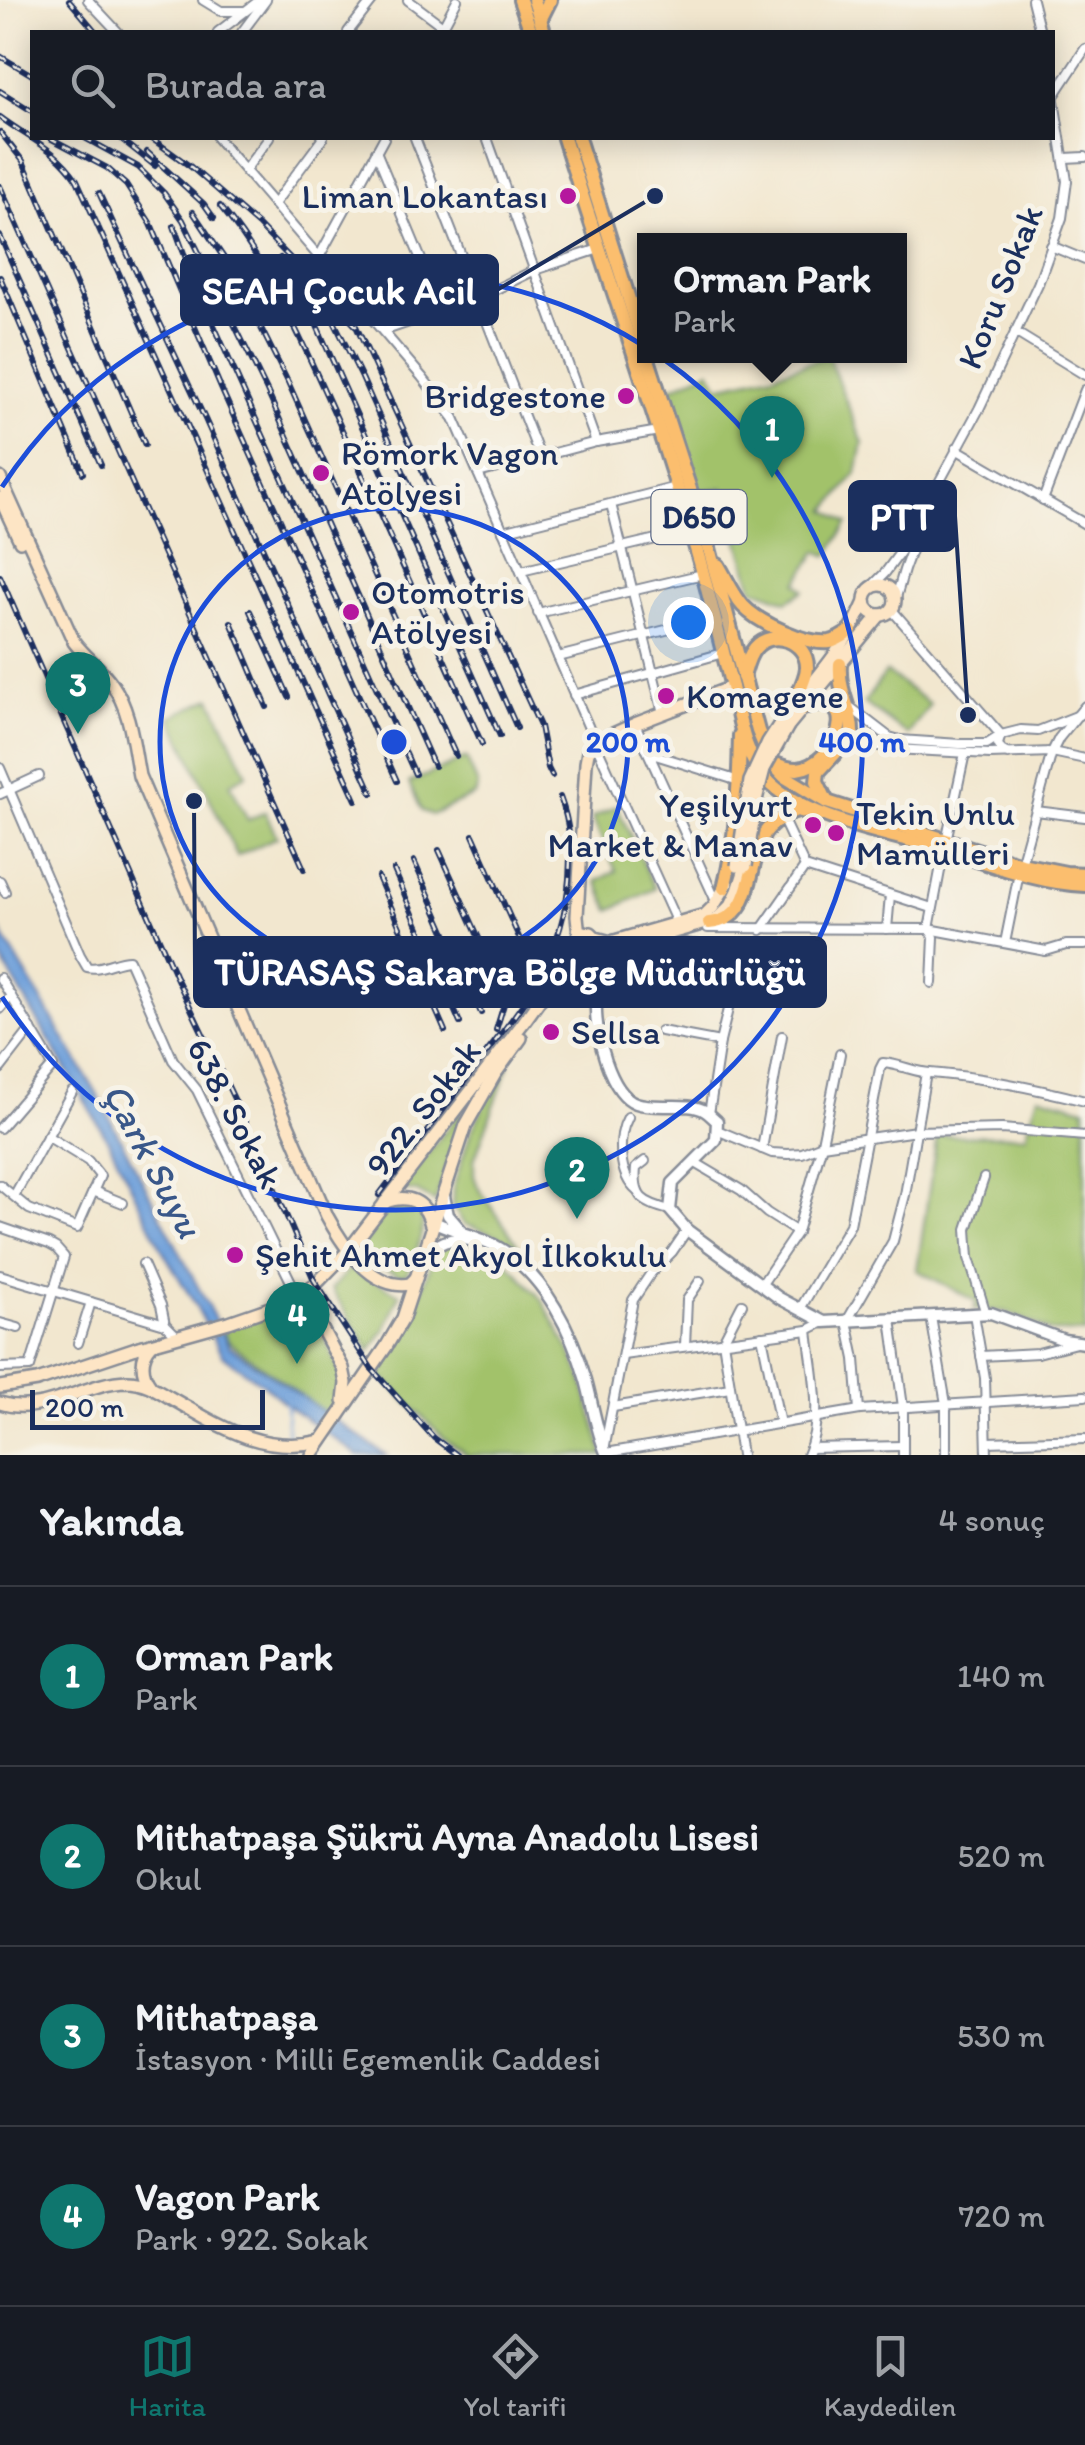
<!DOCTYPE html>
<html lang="tr">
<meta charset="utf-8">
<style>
body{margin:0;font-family:Itim,sans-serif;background:#20242c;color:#f1f3f6}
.scale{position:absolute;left:30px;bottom:25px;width:235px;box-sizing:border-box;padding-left:10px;border:5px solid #1b2f5e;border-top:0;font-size:28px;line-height:35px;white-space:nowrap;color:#1b2f5e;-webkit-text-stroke:8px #f7f3e8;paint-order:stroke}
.you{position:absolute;left:688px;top:622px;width:35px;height:35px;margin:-25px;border:8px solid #fff;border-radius:50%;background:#1a73e8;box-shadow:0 0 0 15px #1a73e833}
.badge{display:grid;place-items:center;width:65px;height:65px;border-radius:50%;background:#0f766e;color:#fff;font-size:32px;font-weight:700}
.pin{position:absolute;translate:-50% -82px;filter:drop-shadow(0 2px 5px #0008)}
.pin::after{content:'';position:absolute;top:52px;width:35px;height:30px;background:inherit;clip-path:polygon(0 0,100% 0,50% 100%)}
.popup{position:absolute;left:637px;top:233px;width:270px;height:130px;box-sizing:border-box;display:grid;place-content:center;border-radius:0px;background:#171b24;filter:drop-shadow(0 2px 8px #0005);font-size:32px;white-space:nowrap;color:#9ea1a6}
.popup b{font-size:38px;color:#f1f3f6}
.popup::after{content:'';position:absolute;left:50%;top:100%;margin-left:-20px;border:20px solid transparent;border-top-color:#171b24}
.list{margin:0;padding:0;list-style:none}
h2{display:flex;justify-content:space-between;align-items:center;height:130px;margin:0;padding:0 40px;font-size:42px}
h2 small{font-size:32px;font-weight:400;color:#9ea1a6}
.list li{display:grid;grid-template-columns:65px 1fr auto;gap:30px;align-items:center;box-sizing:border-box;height:180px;padding:0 40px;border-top:2px solid #363941}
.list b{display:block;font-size:38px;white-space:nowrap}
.list p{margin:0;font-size:32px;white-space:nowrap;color:#9ea1a6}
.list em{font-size:32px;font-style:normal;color:#9ea1a6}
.icon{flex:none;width:55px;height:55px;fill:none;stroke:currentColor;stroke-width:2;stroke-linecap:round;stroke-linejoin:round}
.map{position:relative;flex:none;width:1085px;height:1455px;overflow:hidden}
.search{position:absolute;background:#171b24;box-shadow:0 5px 25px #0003;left:30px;right:30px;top:30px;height:110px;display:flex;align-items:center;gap:25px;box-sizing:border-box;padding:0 35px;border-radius:0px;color:#9ea1a6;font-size:38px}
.sheet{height:850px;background:#171b24}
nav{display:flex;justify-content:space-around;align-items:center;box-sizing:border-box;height:140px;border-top:2px solid #363941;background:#171b24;font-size:28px;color:#9ea1a6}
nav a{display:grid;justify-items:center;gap:5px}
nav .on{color:#0f766e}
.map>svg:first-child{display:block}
.green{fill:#a2c26a;stroke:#5e7864;stroke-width:2.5}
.water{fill:#70a0da;stroke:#46689c;stroke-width:2.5}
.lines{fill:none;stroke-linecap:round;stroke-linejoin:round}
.stream{stroke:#70a0da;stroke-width:2.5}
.minor-casing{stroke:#868b96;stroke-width:12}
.tertiary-casing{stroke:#868b96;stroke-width:15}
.secondary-casing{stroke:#868b96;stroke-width:16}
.primary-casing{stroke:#868b96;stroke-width:18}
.minor{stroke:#fff;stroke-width:8}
.tertiary{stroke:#fff;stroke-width:10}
.secondary{stroke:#fde5c5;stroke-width:11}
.primary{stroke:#fbbe6e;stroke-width:12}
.rail-casing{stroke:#1b2f5e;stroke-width:6}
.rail{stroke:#f7f3e8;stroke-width:2.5;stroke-dasharray:8;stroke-linecap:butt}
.secondary-bridge-casing{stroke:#868b96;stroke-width:16;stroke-linecap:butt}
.secondary-bridge{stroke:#fde5c5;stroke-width:11}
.ring{fill:none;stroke:#1d4ed8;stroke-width:5}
.poi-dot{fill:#b5179e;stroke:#f7f3e8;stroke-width:4}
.labels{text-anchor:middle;stroke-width:10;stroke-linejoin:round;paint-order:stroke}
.shield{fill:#f7f3e8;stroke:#5d6a87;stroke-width:2.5}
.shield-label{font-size:32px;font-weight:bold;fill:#1b2f5e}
.poi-label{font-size:35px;fill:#1b2f5e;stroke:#f7f3e8;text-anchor:start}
.street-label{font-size:35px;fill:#1b2f5e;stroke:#f7f3e8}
.water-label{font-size:38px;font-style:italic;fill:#395789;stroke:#f7f3e8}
.centre{fill:#1d4ed8;stroke:#f7f3e8;stroke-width:5}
.ring-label{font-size:30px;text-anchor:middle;font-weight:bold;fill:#1d4ed8;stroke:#f7f3e8;stroke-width:10;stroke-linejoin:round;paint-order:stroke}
.leader{fill:none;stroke:#1b2f5e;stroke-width:4}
.callout-dot{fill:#1b2f5e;stroke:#f7f3e8;stroke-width:4}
.callout{fill:#1b2f5e;stroke:#1b2f5e;stroke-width:4}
.callout-label{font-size:38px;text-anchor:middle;font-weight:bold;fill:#fff}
</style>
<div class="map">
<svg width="1085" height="1455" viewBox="0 0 1085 1455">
<rect width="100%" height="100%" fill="#f7f3e8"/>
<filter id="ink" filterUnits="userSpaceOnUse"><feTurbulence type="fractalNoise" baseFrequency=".01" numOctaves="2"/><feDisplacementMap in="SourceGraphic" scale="20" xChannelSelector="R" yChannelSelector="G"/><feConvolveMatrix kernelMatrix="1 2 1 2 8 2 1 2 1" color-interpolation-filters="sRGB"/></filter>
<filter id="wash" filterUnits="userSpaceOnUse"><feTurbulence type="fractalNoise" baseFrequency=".0048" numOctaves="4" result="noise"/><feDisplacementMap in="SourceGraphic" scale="40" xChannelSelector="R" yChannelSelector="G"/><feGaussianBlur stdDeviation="2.25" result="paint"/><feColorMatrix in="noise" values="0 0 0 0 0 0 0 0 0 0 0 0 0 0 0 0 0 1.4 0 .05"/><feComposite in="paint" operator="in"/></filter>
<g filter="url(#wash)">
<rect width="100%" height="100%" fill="#f2e7cf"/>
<g class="green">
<polygon points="828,356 863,443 857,473 827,510 848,523 828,556 817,551 797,583 804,590 787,601 753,588 723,488 698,492 664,391 710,370 719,386 773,374"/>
<polygon points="886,672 930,704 908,735 864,703"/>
<polygon points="211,698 247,774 230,783 248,820 265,812 277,837 237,856 171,717"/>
<polygon points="466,758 478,785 475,795 432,815 422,811 409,783"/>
<polygon points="617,806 655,889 610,910 597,881 616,871 592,818"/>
<polygon points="508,1068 474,1160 474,1176 478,1187 525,1255 499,1236 464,1224 452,1206 453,1188 470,1134 500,1074"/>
<polygon points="1038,1095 1085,1108 1085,1333 1052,1332 1007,1312 974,1309 977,1302 917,1270 937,1136 1026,1135"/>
<polygon points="459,1113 464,1117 435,1202 417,1192 401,1189"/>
<path d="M 400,1204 C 441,1205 415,1252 407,1274 L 401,1276 L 375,1265 L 362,1249 C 367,1232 385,1211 400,1204 Z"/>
<path d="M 450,1242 C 466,1242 480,1251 496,1250 L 541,1298 L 571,1353 L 581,1375 L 604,1455 L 467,1455 L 444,1438 L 379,1374 L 400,1342 L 410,1321 L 435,1252 Z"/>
<polygon points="353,1265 376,1282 400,1294 385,1329 370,1351 331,1289"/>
<polygon points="298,1300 314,1314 346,1386 326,1414 228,1341 221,1329"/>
</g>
<polygon class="water" points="1,932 96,1092 229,1346 386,1455 358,1455 292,1409 265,1386 222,1355 196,1306 164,1253 108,1140 0,957"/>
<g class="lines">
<polyline class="stream" points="286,1403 288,1440"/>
</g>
</g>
<g filter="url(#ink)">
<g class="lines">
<g class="minor-casing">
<g id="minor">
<polyline points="88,0 118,32"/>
<polyline points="203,0 221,11 244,11"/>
<polyline points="408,0 444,27"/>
<polyline points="1032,0 1040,32"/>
<polyline points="218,32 260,0"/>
<polyline points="242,32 266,0"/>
<polyline points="348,32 373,0"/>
<polyline points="440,32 457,0"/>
<polyline points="1054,96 1085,49"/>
<polyline points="217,138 422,377 454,418 595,742 677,923"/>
<polyline points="415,138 540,457"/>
<polyline points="487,138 596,442"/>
<polyline points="376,151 442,310"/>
<polyline points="1065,158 1085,157"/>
<polyline points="245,170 269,138"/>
<polyline points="274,204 323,138"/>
<polyline points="1051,246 1085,260"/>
<polyline points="319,257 384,138"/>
<polyline points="383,331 476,299 535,270 599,249"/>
<polyline points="1015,332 1085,375"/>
<polyline points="956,449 1085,524"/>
<polyline points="478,473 596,442 659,431"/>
<polyline points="1043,500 1085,390"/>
<polyline points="611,504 663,713"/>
<polyline points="503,531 677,487"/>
<polyline points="521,571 690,531"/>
<polyline points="870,588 885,573 904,547 979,409 1038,284 1062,218 1067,181 1052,88"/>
<polyline points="895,601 904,570 920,526"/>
<polyline points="892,610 1001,735 998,744 1001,750 1008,754"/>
<polyline points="538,613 703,574"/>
<polyline points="558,657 714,618"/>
<polyline points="574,695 723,653"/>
<polyline points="850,707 889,737 900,740 960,744 987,744 1001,735 1021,730 1038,731 1079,715"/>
<polyline points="635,724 716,901"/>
<polyline points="852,735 879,746 893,749 990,754 1052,752 1085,759"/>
<polyline points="649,753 739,781"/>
<path d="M 0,768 L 80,955 L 87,967 C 100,971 115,960 129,960 L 173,1060 L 197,1090 L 296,1292"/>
<polyline points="0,794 39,776"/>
<polyline points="1036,811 1085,817"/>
<polyline points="946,841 965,753"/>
<polyline points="1021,864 1052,752 1059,738 1085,706"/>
<polyline points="805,867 932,908"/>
<polyline points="0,881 5,892"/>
<polyline points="708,928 929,929 1046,951 1066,945 1085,945"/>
<polyline points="887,929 890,895"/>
<polyline points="761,930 805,867 782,818"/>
<path d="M 651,942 C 676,943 705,942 729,953 C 760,967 776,993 814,990"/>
<polyline points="1005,943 1019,873"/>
<path d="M 700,946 C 699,973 711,976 730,993 L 729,1005 L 720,1042 L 709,1114"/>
<polyline points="0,978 53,1066 0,1128"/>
<polyline points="932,983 934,937 929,929 944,850"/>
<polyline points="0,1009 11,996"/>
<polyline points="661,1031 720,1042"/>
<polyline points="0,1069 31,1029"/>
<path d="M 628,1117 C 617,1137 618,1175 637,1191"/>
<polyline points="717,1130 772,1153 788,1154 802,1153 822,1145 916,1131 1002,1129 1085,1136"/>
<polyline points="762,1149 782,1036"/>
<path d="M 645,1161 L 636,1168 C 633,1198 643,1203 670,1210"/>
<polyline points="694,1162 741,1190 767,1213 797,1232"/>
<polyline points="984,1178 967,1229 969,1258 986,1314"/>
<polyline points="0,1185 29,1209 77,1228 100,1176 88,1161 47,1136"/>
<polyline points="93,1191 123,1203"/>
<polyline points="14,1196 72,1092"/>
<polyline points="0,1227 49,1244 56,1248 64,1257 30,1367 0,1368"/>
<polyline points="143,1264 161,1305 165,1324 174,1333"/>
<polyline points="0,1275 165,1324"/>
<polyline points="762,1284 797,1232 821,1148 840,1054"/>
<path d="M 800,1309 L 850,1225 L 880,1069 L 883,1063 C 899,1064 914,1072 930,1073 C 983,1077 1034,1088 1085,1101"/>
<polyline points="974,1314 985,1378 987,1455"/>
<polyline points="931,1317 946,1404 946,1455"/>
<polyline points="891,1319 903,1407 903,1455"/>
<polyline points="0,1323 18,1328"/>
<polyline points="762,1336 780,1424"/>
<polyline points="78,1343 91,1302"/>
<polyline points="685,1346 687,1300 700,1281"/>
<polyline points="623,1355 808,1330 824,1322"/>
<polyline points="981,1356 1038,1353 1076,1343"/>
<polyline points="613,1407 730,1388"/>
<polyline points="859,1410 855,1359 847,1321 893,1241 905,1195 926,1073"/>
<polyline points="987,1442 1085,1439"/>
<polyline points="605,1445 633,1300 651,1273 672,1252 687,1230"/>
<polyline points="810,1448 902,1446"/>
<polyline points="612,1452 860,1410 1085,1396"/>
<polyline points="741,1455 723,1341 742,1304"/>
<path d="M 807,1455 C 825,1418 812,1370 808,1330"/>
</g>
</g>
<g class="tertiary-casing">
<g id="tertiary">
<path d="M 593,951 L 606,969 C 602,981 597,994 596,1007 C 595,1033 610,1094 636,1103 C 656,1110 689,1101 705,1111 C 710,1114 713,1118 717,1121 L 716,1140 L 673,1183 L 670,1210 L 687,1230 L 779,1298 L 824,1322 L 991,1313 L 1064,1340 L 1085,1343"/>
<polyline points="444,1196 448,1215 460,1229"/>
<path d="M 431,1219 L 439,1224 C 460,1233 485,1238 504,1251 C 546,1279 572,1332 586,1380 C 593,1405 596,1431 607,1455"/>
<path d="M 423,1258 C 437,1243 450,1236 470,1240"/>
</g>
</g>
<g class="secondary-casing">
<g id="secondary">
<path d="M 0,478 L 74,642 C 85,657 101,668 112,684 C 131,711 133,745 139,776 L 327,1216 C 342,1244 372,1291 410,1284 L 416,1278"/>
<polyline points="0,498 20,541"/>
<circle cx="880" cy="600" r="15"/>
<path d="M 781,722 C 812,683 845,649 865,602"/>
<polyline points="788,726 880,615"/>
<polyline points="579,935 577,916 586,763 588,752 595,742 635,724 732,687"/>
<polyline points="596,938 596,948 590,953 581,953 577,948 576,939 583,932 591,933 596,938 611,942 705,915 713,907 727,884"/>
<polyline points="595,949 611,950 716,920 731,905 738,891 746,866"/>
<polyline points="553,995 584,954"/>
<path d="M 385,1202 C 407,1194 426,1200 431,1225"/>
<polyline points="287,1302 306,1306 315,1316 343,1368 346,1383 344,1401"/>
<polyline points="136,1348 229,1322 287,1302 316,1284 348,1251 523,1023 577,948"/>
<path d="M 150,1385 C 141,1373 140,1357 151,1345"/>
<polyline points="0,1387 37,1381 142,1346"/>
<path d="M 0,1403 C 44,1417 84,1382 127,1381 C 143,1381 156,1389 169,1397 C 218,1425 261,1455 321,1441"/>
<polyline points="312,1455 386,1347 403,1318 466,1125 495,1074 521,1038"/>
</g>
</g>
<g class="primary-casing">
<g id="primary">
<polyline points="520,0 531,32"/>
<polyline points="534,0 544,32"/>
<polyline points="540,20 550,0"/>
<path d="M 564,138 C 608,279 658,420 700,562 C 711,603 721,645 732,687 C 739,716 744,755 765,778 C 804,821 893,834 946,850 C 992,864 1037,883 1085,885"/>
<polyline points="578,138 644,347"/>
<polyline points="647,356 709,548 758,731 771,762 784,776 827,802 1021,864 1066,873 1085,874"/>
<path d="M 718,565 C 726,578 733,595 743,606 C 759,623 806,645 830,642 C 836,641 845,635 851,631"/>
<path d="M 743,677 C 746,667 748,656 755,648 C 772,628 808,641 807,668 C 806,680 797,695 793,706"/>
<path d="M 773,763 C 780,766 789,769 797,769 C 837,766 866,688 803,708"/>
<path d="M 827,802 L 817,781 L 818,772 L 852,735 C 853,709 838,694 840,664"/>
<path d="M 724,888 C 737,839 739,786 740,735"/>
<path d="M 709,923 C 755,920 747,864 764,834 C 772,822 784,816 796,810 L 809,813"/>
</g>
</g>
<use href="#minor" class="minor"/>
<use href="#tertiary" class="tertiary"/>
<use href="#secondary" class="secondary"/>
<use href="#primary" class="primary"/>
<g class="rail-casing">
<g id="rail">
<polyline points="69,0 96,32"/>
<polyline points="0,56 32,75"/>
<polyline points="0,91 32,111"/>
<path d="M 0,117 C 29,139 56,148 77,180 L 356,800"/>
<polyline points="0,132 23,161 145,445"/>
<polyline points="50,138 107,168 126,185 151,224 221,388 397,781"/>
<polyline points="85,138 138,167 164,193 183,220 267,391 434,766"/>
<polyline points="120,138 155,166"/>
<polyline points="151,138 191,167 258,225 356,326 540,726 548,768 552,776"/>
<polyline points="147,152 204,204 214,218"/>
<polyline points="0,186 304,869"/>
<polyline points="99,193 205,419 372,793"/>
<path d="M 220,206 C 275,272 307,354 343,432 C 390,536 436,640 482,744"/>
<polyline points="193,212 232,270 288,382 456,756"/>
<polyline points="174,226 193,278 258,424 415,774"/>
<polyline points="0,236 101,465"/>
<polyline points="280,258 314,319 500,736"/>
<polyline points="0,277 83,473"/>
<polyline points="326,305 362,378 517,728"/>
<polyline points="0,576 175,975 256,1145 314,1280 371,1368 434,1438 457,1455"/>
<polyline points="250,611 289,697"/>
<polyline points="231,622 267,707"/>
<polyline points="473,835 526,953 525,977 519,995"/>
<polyline points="439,850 502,989 504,1004 496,1030"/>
<polyline points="414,861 481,1013"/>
<polyline points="394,870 460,1023"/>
<polyline points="378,877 445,1031"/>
<path d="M 379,1195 C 410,1154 440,1114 471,1073 C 520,1008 562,964 569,879 C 571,847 571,827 560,797"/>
</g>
</g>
<use href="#rail" class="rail"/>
<g class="secondary-bridge-casing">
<g id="secondary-bridge">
<polyline points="737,866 750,781 768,742 781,722"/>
<polyline points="746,866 757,796 764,769 788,726"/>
</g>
</g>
<use href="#secondary-bridge" class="secondary-bridge"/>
</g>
</g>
<g class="ring">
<circle cx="394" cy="742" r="234"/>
<path d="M2 487A468 468 0 1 1 2 997"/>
</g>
<g class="poi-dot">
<circle cx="568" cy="196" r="10"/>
<circle cx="626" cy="396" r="10"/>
<circle cx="321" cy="473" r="10"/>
<circle cx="351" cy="612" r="10"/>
<circle cx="666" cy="696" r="10"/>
<circle cx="813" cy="825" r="10"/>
<circle cx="836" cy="833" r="10"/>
<circle cx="551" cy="1032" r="10"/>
<circle cx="235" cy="1255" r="10"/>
</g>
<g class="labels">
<rect class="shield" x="651.5" y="490" width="95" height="54" rx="8"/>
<g class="shield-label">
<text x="699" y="528">D650</text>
</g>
<g class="poi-label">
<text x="548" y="208" text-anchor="end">Liman Lokantası</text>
<text x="606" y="408" text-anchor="end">Bridgestone</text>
<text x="341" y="465">Römork Vagon<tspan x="341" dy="40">Atölyesi</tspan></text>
<text x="371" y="604">Otomotris<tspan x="371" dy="40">Atölyesi</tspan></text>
<text x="686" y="708">Komagene</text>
<text x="793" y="817" text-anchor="end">Yeşilyurt<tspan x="793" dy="40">Market &amp; Manav</tspan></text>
<text x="856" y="825">Tekin Unlu<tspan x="856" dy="40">Mamülleri</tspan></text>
<text x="571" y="1044">Sellsa</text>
<text x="255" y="1267">Şehit Ahmet Akyol İlkokulu</text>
</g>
<g class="street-label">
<text transform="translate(1000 287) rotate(-68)" y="12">Koru Sokak</text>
<text transform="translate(423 1108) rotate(-52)" y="12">922. Sokak</text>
<text transform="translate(235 1113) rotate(62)" y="12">638. Sokak</text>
</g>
<g class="water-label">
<text transform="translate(153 1160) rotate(62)" y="13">Çark Suyu</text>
</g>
</g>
<circle cx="394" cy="742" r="15" class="centre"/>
<g class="ring-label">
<text x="628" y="752">200 m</text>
<text x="862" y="752">400 m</text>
</g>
<path class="leader" d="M655 196L497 290M968 715L955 516M194 801L195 972"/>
<g class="callout-dot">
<circle cx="655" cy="196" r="10"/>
<circle cx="968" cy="715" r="10"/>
<circle cx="194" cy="801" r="10"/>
</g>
<g class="callout">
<rect x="182" y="256" width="315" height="68" rx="10"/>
<rect x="850" y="482" width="105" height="68" rx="10"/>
<rect x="195" y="938" width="630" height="68" rx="10"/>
</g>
<g class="callout-label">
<text x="339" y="304">SEAH Çocuk Acil</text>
<text x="902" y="530">PTT</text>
<text x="510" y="985">TÜRASAŞ Sakarya Bölge Müdürlüğü</text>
</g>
</svg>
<div class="scale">200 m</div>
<div class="you"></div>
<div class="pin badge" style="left:772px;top:478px">1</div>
<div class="popup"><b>Orman Park</b>Park</div>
<div class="pin badge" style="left:577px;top:1219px">2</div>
<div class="pin badge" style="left:78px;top:734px">3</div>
<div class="pin badge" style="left:297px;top:1364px">4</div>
<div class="search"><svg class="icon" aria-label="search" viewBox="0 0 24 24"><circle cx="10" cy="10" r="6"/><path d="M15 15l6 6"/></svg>Burada ara</div>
</div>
<section class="sheet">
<h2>Yakında<small>4 sonuç</small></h2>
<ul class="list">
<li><span class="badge">1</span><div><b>Orman Park</b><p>Park</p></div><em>140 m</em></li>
<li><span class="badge">2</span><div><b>Mithatpaşa Şükrü Ayna Anadolu Lisesi</b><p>Okul</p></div><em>520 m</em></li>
<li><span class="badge">3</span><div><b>Mithatpaşa</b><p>İstasyon · Milli Egemenlik Caddesi</p></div><em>530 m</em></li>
<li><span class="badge">4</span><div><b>Vagon Park</b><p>Park · 922. Sokak</p></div><em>720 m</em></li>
</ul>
</section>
<nav>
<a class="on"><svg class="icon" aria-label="map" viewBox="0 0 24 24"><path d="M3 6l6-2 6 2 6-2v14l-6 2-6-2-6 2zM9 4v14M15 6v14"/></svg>Harita</a>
<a><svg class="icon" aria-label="directions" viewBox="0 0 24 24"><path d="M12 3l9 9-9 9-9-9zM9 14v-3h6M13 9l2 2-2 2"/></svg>Yol tarifi</a>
<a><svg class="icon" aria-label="saved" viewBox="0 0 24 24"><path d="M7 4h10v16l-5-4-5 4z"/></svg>Kaydedilen</a>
</nav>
